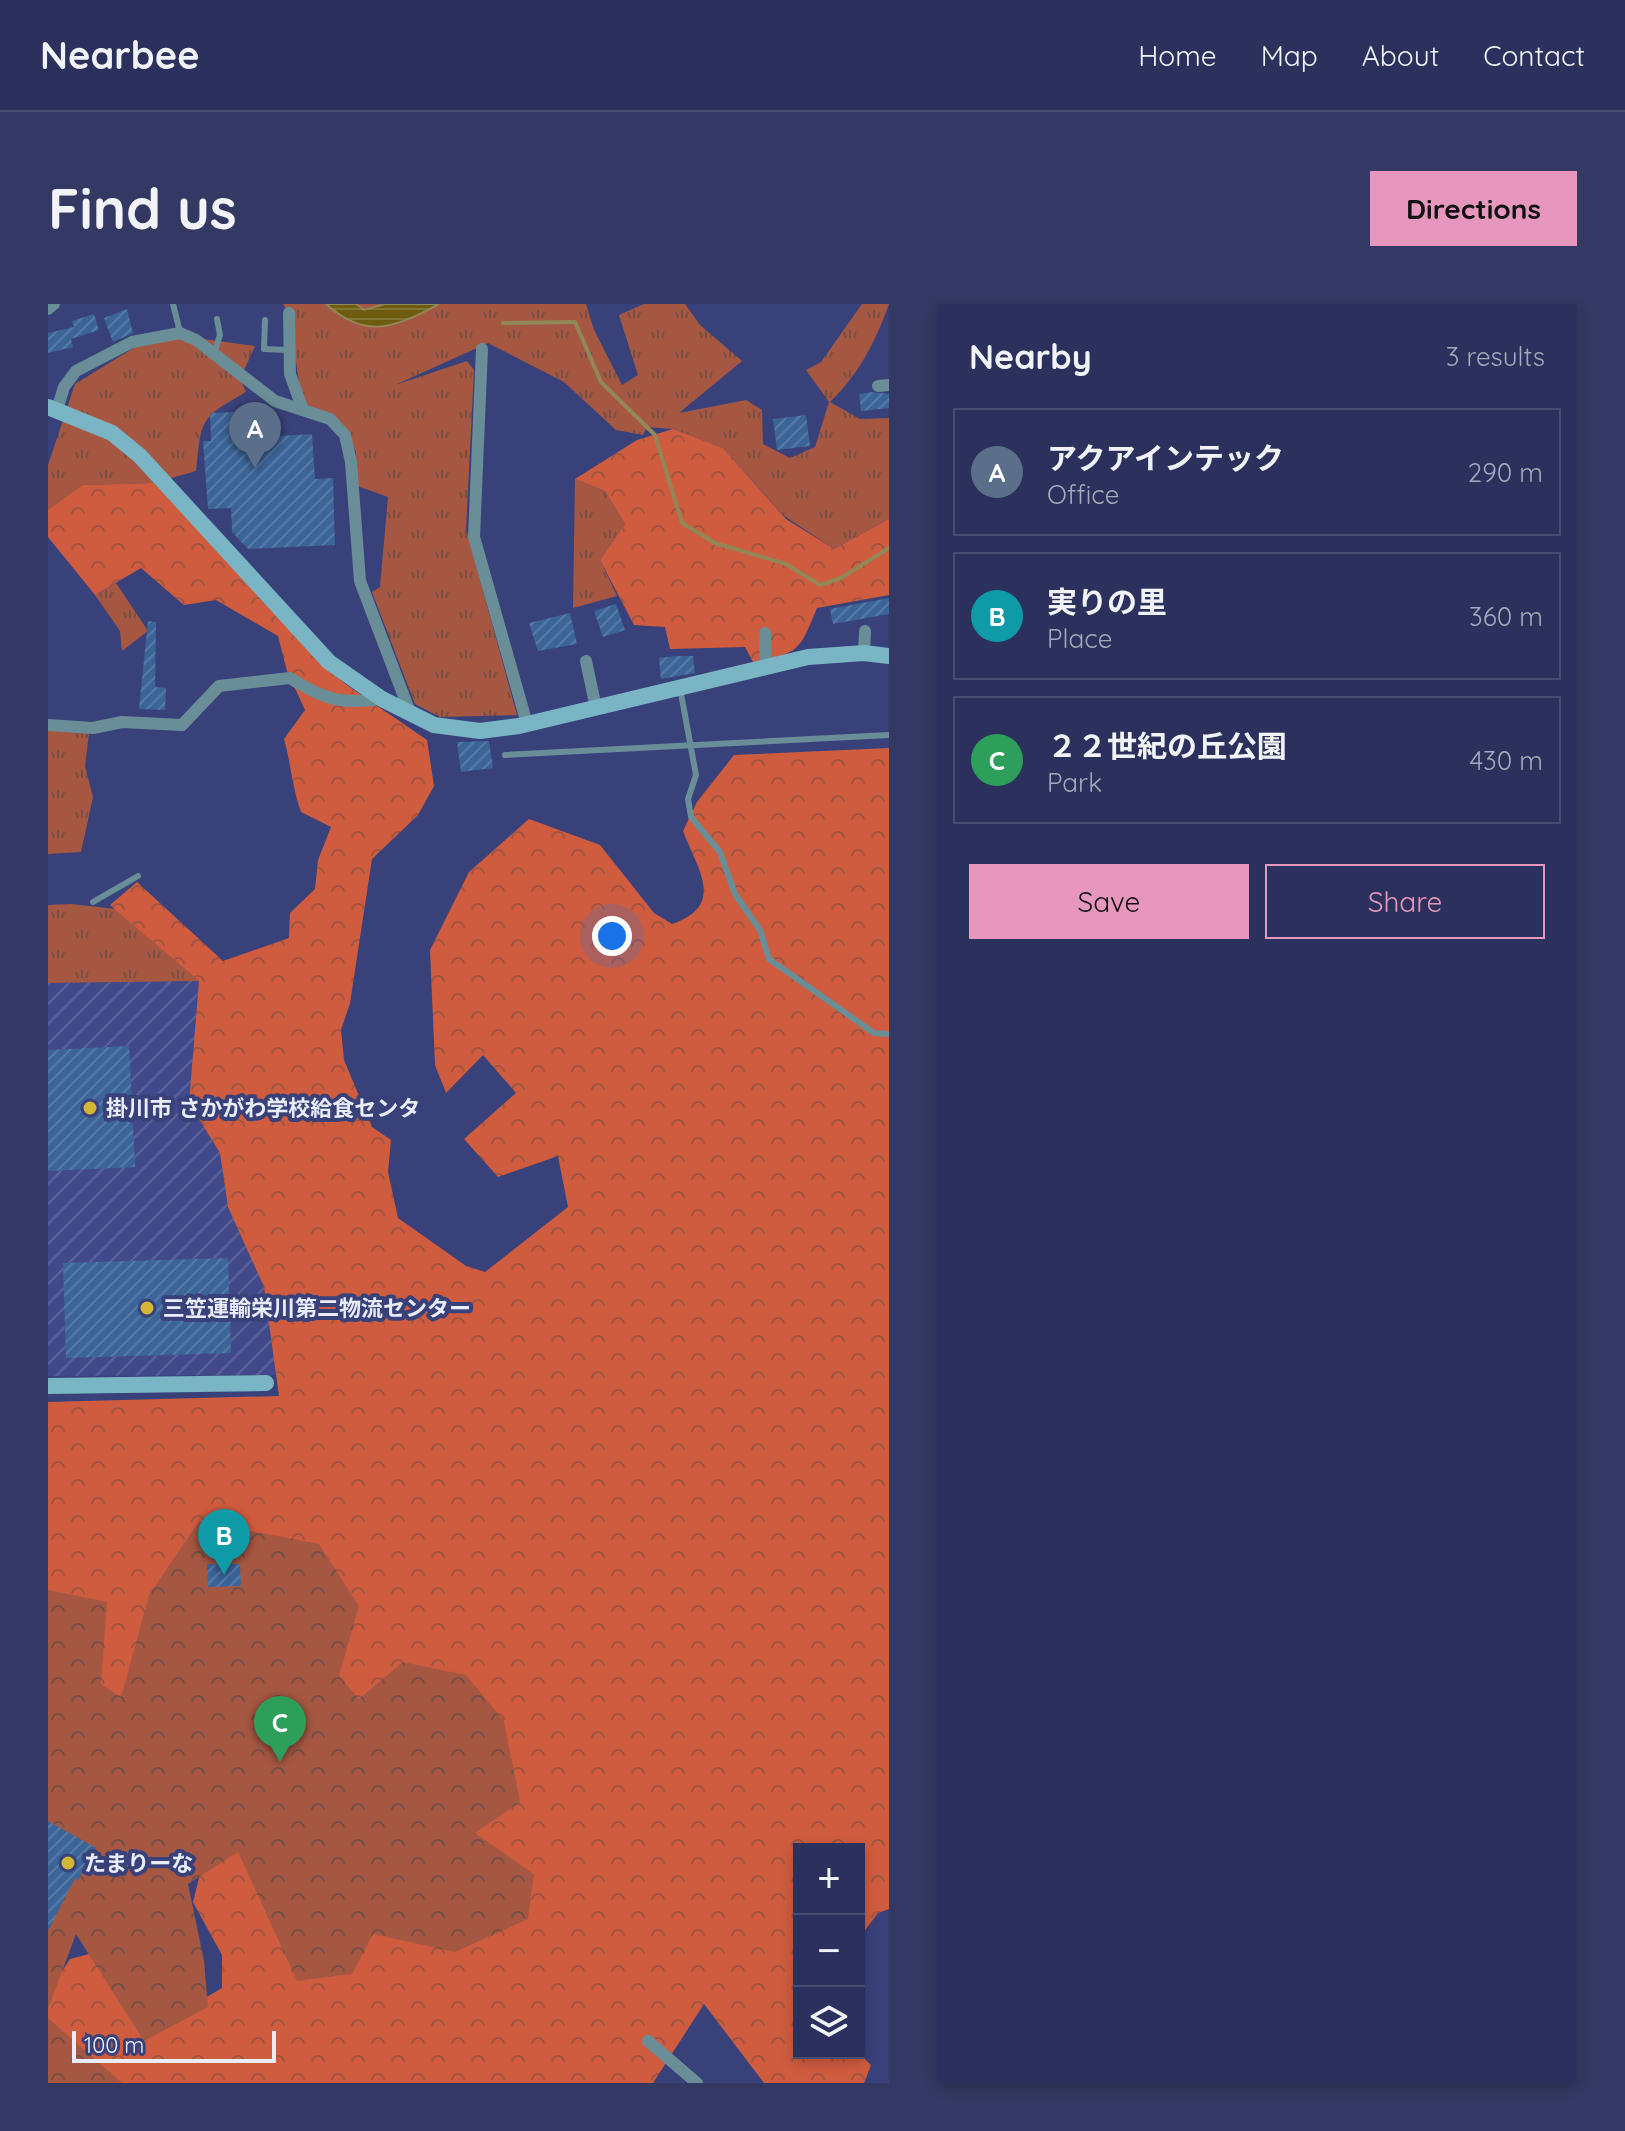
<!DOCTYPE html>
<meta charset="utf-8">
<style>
body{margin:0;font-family:Quicksand,"Noto Sans JP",sans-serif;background:#333962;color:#f1f3f6}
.controls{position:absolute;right:24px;bottom:24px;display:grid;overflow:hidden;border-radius:0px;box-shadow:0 4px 12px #0003}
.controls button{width:72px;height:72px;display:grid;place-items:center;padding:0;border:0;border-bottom:2px solid #474c72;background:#2b315c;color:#f1f3f6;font:40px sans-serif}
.scale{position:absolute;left:24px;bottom:20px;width:204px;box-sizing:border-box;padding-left:8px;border:4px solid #e9ecfa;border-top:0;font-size:22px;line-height:28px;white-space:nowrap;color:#e9ecfa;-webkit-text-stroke:6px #39417a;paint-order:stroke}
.you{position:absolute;left:564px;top:632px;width:28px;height:28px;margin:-20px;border:6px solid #fff;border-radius:50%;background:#1a73e8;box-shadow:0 0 0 12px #1a73e833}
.badge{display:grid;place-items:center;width:52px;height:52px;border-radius:50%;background:#e797bd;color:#fff;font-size:26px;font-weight:700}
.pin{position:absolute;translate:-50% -66px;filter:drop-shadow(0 2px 4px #0008)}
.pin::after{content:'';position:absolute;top:42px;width:28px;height:24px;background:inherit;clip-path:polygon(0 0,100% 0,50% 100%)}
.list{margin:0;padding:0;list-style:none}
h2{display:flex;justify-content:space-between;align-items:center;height:104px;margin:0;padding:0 32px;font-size:34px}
h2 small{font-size:26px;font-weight:400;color:#a6a9bb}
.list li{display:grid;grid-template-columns:52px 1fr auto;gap:24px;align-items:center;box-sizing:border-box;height:128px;margin:0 16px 16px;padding:0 16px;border:2px solid #474c72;border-radius:0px}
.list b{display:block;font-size:30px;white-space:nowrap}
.list p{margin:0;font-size:26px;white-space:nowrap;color:#a6a9bb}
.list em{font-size:26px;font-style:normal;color:#a6a9bb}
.actions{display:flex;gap:16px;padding:24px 32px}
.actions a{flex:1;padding:18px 0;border:2px solid #e797bd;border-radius:0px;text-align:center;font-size:28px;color:#e797bd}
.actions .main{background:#e797bd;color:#111}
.icon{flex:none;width:44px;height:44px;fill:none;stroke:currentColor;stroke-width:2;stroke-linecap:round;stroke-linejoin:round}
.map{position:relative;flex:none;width:841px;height:1779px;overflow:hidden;border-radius:0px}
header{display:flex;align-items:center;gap:48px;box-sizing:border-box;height:112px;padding:0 40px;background:#2b315c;border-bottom:2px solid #474c72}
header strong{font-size:38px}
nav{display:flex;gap:44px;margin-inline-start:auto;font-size:28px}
.intro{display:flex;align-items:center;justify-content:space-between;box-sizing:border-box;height:192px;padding:0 48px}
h1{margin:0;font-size:56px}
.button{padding:20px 36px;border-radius:0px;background:#e797bd;color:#111;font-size:28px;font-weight:700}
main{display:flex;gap:48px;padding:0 48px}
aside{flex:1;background:#2b315c;border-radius:0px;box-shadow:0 4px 12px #0003}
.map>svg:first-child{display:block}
.industrial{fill:url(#industrial-furrows)}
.grass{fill:url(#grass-tufts)}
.forest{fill:url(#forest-crowns)}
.park{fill:url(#park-crowns)}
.water{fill:url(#water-rules);stroke:#928756;stroke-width:2}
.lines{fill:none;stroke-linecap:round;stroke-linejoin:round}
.stream{stroke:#928756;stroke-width:4}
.building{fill:url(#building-hatch)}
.lane{stroke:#698e97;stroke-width:6}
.street{stroke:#698e97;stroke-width:12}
.secondary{stroke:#79b5c4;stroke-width:16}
.poi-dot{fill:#d4b635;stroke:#39417a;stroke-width:3}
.labels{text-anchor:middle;stroke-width:8;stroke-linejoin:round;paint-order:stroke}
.poi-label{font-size:22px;font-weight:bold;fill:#e9ecfa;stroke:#39417a;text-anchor:start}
</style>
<header>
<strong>Nearbee</strong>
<nav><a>Home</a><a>Map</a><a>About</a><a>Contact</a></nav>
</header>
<div class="intro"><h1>Find us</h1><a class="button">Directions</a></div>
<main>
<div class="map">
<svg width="841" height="1779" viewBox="0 0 841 1779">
<defs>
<pattern id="industrial-furrows" width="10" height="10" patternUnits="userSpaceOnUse" patternTransform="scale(2)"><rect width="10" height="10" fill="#41498a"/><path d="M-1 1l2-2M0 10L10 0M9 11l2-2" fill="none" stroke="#5c639b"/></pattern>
<pattern id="grass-tufts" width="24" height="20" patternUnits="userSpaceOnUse" patternTransform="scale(2)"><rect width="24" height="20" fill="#a65742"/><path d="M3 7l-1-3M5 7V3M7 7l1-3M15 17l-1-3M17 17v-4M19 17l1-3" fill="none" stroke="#764f46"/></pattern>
<pattern id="forest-crowns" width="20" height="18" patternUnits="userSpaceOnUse" patternTransform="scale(2)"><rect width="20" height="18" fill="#d05c3f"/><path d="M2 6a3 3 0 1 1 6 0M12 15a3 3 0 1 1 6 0" fill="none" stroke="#a05543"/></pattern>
<pattern id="park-crowns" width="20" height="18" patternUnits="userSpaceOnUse" patternTransform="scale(2)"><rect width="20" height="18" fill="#a65742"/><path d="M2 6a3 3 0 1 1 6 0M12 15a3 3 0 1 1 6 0" fill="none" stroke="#764f46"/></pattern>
<pattern id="water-rules" width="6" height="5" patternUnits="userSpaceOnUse" patternTransform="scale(2)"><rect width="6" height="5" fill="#6d5c0f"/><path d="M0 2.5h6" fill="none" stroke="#827433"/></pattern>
<pattern id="building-hatch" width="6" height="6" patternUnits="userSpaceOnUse" patternTransform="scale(2)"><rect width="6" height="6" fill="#3b6498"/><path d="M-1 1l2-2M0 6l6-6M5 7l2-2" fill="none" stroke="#577aa7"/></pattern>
</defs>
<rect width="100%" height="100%" fill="#39417a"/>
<polygon class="industrial" points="151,677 141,799 172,849 180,903 216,983 229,1071 0,1072 0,679"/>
<g class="grass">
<path d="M 235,0 L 538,0 L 546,26 L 574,81 L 590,71 L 571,11 L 596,0 L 637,0 L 652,21 L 694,57 L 631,109 L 698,96 L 714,106 L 715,140 L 742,154 L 767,143 L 781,98 L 758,66 L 773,58 L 814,0 L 841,0 C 827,38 812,69 782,98 L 812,115 L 841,114 L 841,215 L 786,245 L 735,211 L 675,144 L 625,125 L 599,123 L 595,131 L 568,126 L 516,78 L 440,39 L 347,81 L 419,57 L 426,66 L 418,225 L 469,411 L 392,413 L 367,400 L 324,288 L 332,283 L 340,193 L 309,182 L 308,148 L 293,118 L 255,106 L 241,10 Z"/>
<path d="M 140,33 L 207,42 L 192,75 L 198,88 C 151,115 154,114 148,167 L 106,179 L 34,181 L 0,206 L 0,161 L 27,80 L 102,34 Z"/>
<polygon points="527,175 557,187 577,220 552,256 569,292 525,304"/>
<polygon points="68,279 100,327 74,347 72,327 47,291"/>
<polygon points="0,425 41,429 37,462 45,493 33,548 0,550"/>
<polygon points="23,600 68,605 151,677 0,679 0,601"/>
</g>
<g class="forest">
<path d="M 625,125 L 675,144 L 738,215 L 786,245 L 841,215 L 841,291 L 769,304 C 751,348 751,349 705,358 L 697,343 L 622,345 L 617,323 L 586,321 L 552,256 L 577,220 L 557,187 L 527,175 L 589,136 Z"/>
<path d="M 106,179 L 296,379 L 379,436 L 386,482 L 370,511 L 324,555 L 302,699 L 293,726 L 296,756 L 324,823 L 343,836 L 340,868 L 350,914 L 418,962 L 437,968 L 520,903 L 510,852 L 450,873 L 416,835 L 468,789 L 435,751 L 398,789 L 387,761 L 382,646 L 421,568 L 481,515 L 552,541 L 606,609 L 624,620 C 678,601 650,566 635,527 L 649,498 L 686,451 L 841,444 L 841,1605 L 830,1609 L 811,1634 L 811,1545 L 751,1545 L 751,1749 L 811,1749 L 823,1761 L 816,1779 L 716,1779 L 656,1700 L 605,1779 L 63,1779 L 0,1722 L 0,1688 L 22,1655 L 49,1648 L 125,1713 L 174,1684 L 174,1651 L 145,1598 L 153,1566 L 327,1420 L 98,1429 L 0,1323 L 0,1098 L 231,1092 L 216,983 L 180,903 L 172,849 L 141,799 L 151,677 L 62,601 L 89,578 L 175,657 L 241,634 L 242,609 L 267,585 L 270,556 L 283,523 L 253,508 C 244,483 243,460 236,435 L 257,406 L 239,367 L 230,332 L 168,296 L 136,301 L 93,264 L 47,291 L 0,233 L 0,206 L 34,181 Z"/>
</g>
<g class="park">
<polygon points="151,1217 271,1240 311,1302 291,1372 311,1395 355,1358 418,1371 456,1417 472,1498 427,1529 486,1570 480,1615 407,1648 325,1630 304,1670 249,1677 190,1548 140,1580 156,1657 160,1703 96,1737 28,1630 0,1705 0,1286 59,1298 53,1380 73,1393 101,1291"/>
<polygon points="0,1714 74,1779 0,1779"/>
</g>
<path class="water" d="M 278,0 L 308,0 L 316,6 L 337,0 L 391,0 C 346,24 318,36 278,0 Z"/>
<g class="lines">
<polyline class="stream" points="455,19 527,18 553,78 607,131 634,219 667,239 738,260 772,281 793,274 841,244"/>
</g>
<g class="building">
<polygon points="79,5 85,29 65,38 56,14"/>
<polygon points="46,10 51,26 23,35 25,43 0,49 0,29 26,23 24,17"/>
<polygon points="824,88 841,90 841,104 813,107 811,90"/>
<polygon points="213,107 213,133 264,130 267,175 285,174 287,241 200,245 184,228 183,204 160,205 155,137 163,137 162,109"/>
<polygon points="758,111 762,142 729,146 725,115"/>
<polygon points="841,294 841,310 785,320 782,305"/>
<polygon points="568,300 577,326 555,333 546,307"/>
<polygon points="522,309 529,340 490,347 481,319"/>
<polygon points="100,317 108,318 107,383 118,384 117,406 91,405"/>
<polygon points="628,352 645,352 647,369 613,375 611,354"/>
<polygon points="441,437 445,464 413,468 409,438"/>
<polygon points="81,742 87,863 0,867 0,746"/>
<polygon points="180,954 183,1049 18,1054 15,959"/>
<polygon points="159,1260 192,1260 193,1282 160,1283"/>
<polygon points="0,1517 48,1544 30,1576 27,1574 0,1627"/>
</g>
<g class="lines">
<g class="lane">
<polyline points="125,0 132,28"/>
<polyline points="217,16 216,45 239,46"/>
<polyline points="166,50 172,31 169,15"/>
<polyline points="632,384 648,471 640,495 643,513 672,548 687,590 712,626 721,655 826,729 841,730"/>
<polyline points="457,451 841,431"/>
<polyline points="45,598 90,572"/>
</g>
<g class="street">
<polyline points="0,5 6,0"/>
<polyline points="241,9 242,70 255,106"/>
<polyline points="434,45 426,233 479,420"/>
<polyline points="830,82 841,81"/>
<polyline points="9,106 16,83 28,67 84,38 132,29 148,36 227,97 282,115 297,131 303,158 312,277 363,411"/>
<polyline points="717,329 718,363"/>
<polyline points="816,349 817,327"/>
<polyline points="538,357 548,404"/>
<path d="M 0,421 L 45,424 L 74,418 L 134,421 L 171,382 L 242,374 C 275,395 294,401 334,395"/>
<polyline points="600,1737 649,1779"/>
</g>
<g class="secondary">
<polyline points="0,103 64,129 92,152 281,358 334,395 386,421 432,427 471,422 760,353 816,349 841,352"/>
<polyline points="0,1082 218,1079"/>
</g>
</g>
<g class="poi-dot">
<circle cx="42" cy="804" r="8"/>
<circle cx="99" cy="1004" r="8"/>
<circle cx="20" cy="1559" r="8"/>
</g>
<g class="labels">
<g class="poi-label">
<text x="58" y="812">掛川市 さかがわ学校給食センタ</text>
<text x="115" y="1012">三笠運輸栄川第二物流センター</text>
<text x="36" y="1567">たまりーな</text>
</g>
</g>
</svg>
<div class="controls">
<button>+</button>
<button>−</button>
<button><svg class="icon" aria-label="layers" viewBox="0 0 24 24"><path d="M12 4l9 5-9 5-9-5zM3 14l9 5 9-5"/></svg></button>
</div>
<div class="scale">100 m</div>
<div class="you"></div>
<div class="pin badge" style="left:207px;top:164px;background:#5c6f8a">A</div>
<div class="pin badge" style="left:176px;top:1271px;background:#0f9aa8">B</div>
<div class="pin badge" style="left:232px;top:1458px;background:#2e9e5b">C</div>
</div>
<aside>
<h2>Nearby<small>3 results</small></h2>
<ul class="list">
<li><span class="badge" style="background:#5c6f8a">A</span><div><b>アクアインテック</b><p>Office</p></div><em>290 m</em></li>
<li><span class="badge" style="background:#0f9aa8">B</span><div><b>実りの里</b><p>Place</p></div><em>360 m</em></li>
<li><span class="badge" style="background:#2e9e5b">C</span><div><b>２２世紀の丘公園</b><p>Park</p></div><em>430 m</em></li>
</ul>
<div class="actions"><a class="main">Save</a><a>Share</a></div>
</aside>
</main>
